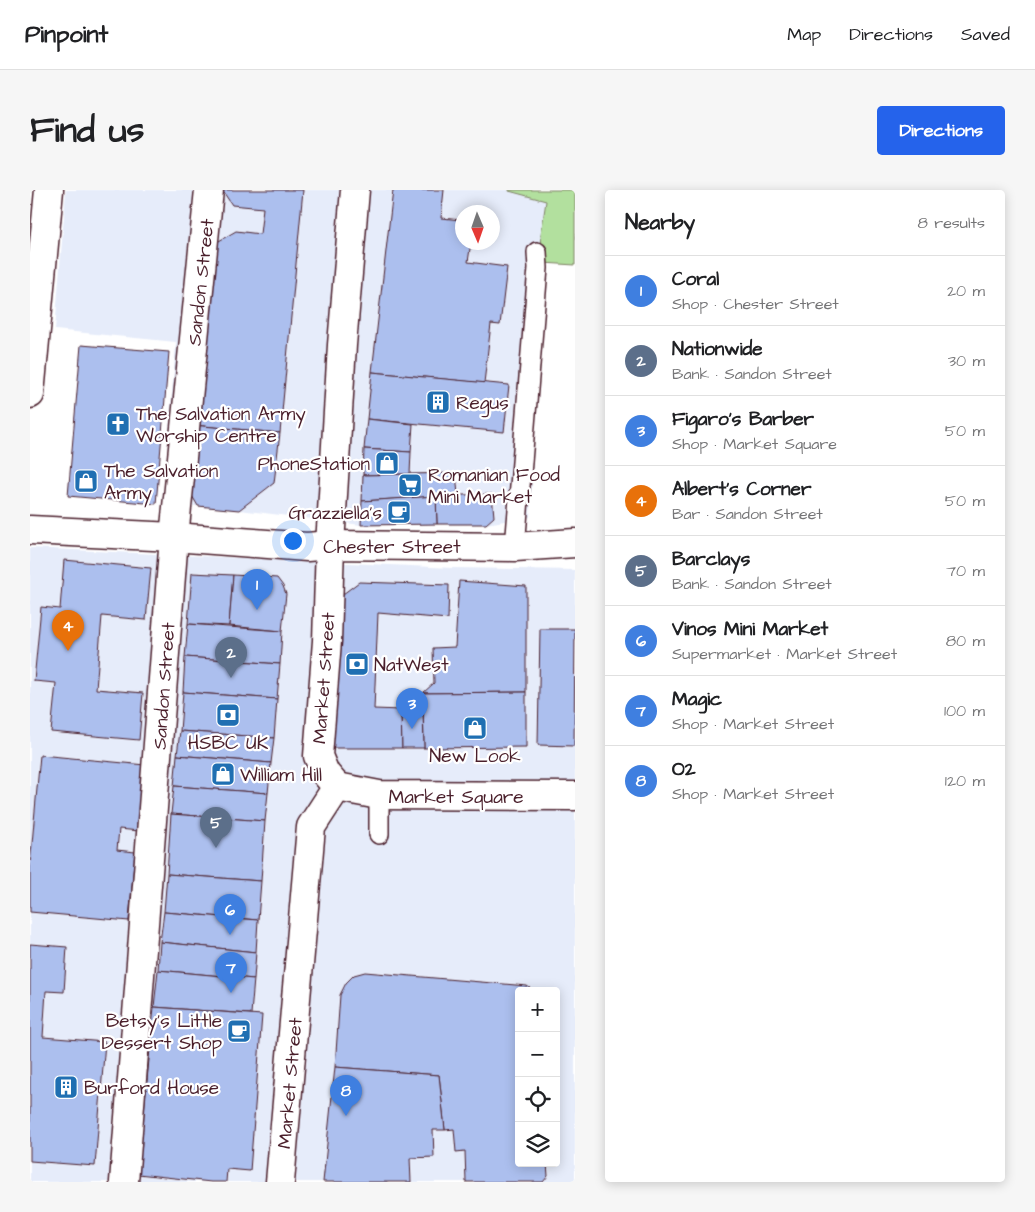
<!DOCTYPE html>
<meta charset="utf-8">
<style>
body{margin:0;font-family:"Architects Daughter",sans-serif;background:#f6f6f6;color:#202124}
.controls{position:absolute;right:15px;bottom:15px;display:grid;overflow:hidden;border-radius:5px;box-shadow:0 2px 12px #0003}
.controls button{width:45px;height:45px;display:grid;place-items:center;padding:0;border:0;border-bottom:1px solid #e0e0e0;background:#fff;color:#202124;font:25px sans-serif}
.compass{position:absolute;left:425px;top:15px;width:45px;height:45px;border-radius:50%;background:#fff;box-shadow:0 2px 12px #0003;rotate:178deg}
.you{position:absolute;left:262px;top:350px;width:18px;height:18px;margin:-12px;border:4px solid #fff;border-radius:50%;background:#1a73e8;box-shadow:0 0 0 8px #1a73e833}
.badge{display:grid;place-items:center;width:32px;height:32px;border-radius:50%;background:#2563eb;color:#fff;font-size:16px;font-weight:700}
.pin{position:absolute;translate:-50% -41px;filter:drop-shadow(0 1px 2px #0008)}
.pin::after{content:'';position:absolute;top:26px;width:18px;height:15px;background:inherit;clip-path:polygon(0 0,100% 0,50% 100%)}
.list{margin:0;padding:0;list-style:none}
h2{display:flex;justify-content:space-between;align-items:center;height:65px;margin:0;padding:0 20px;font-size:21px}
h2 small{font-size:16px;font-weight:400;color:#757577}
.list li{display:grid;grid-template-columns:32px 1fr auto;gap:15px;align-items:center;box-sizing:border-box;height:70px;padding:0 20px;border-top:1px solid #e0e0e0}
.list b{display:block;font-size:19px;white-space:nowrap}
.list p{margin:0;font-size:16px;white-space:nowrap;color:#757577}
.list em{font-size:16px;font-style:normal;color:#757577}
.icon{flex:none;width:28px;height:28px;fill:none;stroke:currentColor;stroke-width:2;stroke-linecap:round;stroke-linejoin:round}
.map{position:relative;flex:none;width:545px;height:992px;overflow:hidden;border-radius:5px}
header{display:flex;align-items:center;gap:30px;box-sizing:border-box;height:70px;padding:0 25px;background:#fff;border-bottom:1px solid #e0e0e0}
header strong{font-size:24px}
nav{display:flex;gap:28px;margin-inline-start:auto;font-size:18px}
.intro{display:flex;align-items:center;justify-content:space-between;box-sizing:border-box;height:120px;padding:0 30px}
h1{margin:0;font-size:35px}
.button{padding:12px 22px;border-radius:5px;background:#2563eb;color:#fff;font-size:18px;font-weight:700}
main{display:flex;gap:30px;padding:0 30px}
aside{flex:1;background:#fff;border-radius:5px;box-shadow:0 2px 12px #0003}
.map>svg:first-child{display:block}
.built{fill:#e6ecfa;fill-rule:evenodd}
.green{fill:#b2e09e;stroke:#7e8064}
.building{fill:#acbfee;stroke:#4a1f2b}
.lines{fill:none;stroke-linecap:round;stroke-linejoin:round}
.lane-casing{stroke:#4a1f2b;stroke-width:22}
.street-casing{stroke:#4a1f2b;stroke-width:31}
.secondary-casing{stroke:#4a1f2b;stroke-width:31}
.lane{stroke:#fff;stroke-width:19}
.street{stroke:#fff;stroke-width:28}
.secondary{stroke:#fff;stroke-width:28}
.labels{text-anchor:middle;stroke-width:4.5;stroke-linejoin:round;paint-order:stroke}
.street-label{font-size:19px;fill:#4a1f2b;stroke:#fff}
.poi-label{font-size:19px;fill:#4a1f2b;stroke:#fff;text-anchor:start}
</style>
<header>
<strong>Pinpoint</strong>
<nav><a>Map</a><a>Directions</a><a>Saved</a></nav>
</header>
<div class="intro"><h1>Find us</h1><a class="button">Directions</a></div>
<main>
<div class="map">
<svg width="545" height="992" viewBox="0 0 545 992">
<rect width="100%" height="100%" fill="#fff"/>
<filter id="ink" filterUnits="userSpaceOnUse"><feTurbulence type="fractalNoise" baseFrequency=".02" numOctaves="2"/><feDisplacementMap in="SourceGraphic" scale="10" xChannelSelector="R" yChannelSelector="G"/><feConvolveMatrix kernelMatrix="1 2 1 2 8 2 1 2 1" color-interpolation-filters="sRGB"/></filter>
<g filter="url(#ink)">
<g class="built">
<path d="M 36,0 L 479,0 L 480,1 L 516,11 L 511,44 L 513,73 L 500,327 L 456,334 L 331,335 L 209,320 L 168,316 L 133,316 L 146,152 L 25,140 ZM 432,22 L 462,22 L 462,52 L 432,52 Z"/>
<path d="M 0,358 L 423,378 L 545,380 L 545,992 L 0,992 ZM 489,801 L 526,801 L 526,973 L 489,973 Z"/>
</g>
<polygon class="green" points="479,0 545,0 545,75 513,73 511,44 516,11 479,1"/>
<g class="building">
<polygon points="192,0 273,0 250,243 162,235 182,55 206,41 230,44 233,18 202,15"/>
<polygon points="363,0 414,0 411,28 432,30 432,52 441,52 438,72 477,77 470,135 461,134 454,193 342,182"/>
<polygon points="51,155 139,162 126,314 38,306"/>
<polygon points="342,182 479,195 474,242 337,229"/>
<polygon points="337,229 383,234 381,262 334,259"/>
<polygon points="162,235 250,243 244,293 209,320 168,316 158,299"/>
<polygon points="334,259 381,262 380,284 333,285"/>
<polygon points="426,283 428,305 332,311 333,285"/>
<polygon points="462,304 464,327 456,334 407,334 406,306"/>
<polygon points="406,306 407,334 331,335 332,311"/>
<polygon points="34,370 121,378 116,430 72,426 66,499 113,503 109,550 21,542 26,493 4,491 11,417 30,419"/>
<polygon points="162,383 203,385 199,436 158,434"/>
<polygon points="203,385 247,388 253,396 256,404 252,441 199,436"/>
<polygon points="429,391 496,396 496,502 393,503 404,493 403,458 425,457"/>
<polygon points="329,392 419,395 418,429 348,423 344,519 371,520 372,558 303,558 313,404"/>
<polygon points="158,434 252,441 250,474 155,467"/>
<polygon points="510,439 545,439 544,556 508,555"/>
<polygon points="155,467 250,474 247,509 153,502"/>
<polygon points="153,502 247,509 244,548 150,541"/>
<polygon points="496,502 496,557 394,558 393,503"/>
<polygon points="371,520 393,520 394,558 372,558"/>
<polygon points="150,541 244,548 241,573 147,565"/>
<polygon points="10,565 115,575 109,641 89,639 87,660 105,662 99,731 0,722 0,676"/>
<polygon points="147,565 241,573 238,603 144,596"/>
<polygon points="144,596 238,603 235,631 141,624"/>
<polygon points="141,624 235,631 231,691 137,684"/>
<polygon points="137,684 231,691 228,730 134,722"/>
<polygon points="134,722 228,730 226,762 130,752"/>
<polygon points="130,752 226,762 224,789 128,780"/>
<polygon points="0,754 37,757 34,802 16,801 13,847 75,852 65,976 0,971"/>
<polygon points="128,780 224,789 221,824 124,817"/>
<polygon points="335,782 497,796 504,801 489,801 489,973 517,973 518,986 513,992 436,992 435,961 426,962 424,939 415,940 409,885 305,877 310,805 316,793 324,785"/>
<polygon points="124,817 232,825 220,981 197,979 196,992 181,992 108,984"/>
<polygon points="305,877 409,885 415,940 403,940 404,967 380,968 381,992 293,992"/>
</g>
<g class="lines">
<g class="lane-casing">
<g id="lane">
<polyline points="485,357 508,78 507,62"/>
<polyline points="349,644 349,605"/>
</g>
</g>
<g class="street-casing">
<g id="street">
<polyline points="0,204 19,0"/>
<polyline points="0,340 144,347 277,357 300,355 485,357 545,353"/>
<polyline points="94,992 144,347 179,0"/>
<polyline points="250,992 281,637 307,597"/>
</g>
</g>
<g class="secondary-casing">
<polyline id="secondary" points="325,0 312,155 300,355 297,451 288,566 295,583 307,597 349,605 545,606"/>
</g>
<use href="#lane" class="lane"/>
<use href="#street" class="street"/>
<use href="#secondary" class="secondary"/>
</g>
</g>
<defs>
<g id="building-square" transform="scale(1.25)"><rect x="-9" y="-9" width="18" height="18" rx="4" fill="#1f6fb2" stroke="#fff"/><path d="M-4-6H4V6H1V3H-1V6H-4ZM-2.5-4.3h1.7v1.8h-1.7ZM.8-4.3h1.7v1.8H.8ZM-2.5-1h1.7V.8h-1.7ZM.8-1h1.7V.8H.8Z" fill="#fff"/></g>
<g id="church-square" transform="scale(1.25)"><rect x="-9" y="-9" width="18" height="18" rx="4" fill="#1f6fb2" stroke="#fff"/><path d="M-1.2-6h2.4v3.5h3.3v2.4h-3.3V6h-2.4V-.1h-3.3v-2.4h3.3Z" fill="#fff"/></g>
<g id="shop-square" transform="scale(1.25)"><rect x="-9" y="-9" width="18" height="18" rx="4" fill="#1f6fb2" stroke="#fff"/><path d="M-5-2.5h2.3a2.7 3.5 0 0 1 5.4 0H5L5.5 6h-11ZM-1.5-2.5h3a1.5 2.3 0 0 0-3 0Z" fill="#fff"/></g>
<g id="supermarket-square" transform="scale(1.25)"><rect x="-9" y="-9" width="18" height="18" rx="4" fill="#1f6fb2" stroke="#fff"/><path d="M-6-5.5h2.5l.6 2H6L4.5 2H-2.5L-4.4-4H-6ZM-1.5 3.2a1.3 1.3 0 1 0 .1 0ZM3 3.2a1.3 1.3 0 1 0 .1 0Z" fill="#fff"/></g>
<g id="cafe-square" transform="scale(1.25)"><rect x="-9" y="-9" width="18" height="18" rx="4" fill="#1f6fb2" stroke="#fff"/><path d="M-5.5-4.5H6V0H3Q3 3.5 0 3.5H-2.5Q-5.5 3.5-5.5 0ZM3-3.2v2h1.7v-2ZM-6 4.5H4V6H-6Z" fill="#fff"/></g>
<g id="bank-square" transform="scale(1.25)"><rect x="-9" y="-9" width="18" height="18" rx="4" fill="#1f6fb2" stroke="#fff"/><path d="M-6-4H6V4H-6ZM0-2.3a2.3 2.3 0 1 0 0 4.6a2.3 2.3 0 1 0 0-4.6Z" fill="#fff"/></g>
</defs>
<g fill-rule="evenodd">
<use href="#building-square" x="408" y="212"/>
<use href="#church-square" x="88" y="234"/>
<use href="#shop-square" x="357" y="273"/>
<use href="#shop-square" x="56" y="291"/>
<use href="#supermarket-square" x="380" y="295"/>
<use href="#cafe-square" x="369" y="322"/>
<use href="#bank-square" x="327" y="474"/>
<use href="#bank-square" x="198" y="525"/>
<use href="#shop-square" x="445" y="538"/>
<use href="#shop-square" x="193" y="584"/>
<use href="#cafe-square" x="209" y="841"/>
<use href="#building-square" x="36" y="897"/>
</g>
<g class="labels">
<g class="street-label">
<text transform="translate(170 92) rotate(-84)" y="7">Sandon Street</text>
<text x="362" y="363">Chester Street</text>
<text transform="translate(293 488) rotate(-86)" y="7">Market Street</text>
<text transform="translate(133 496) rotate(-86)" y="7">Sandon Street</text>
<text x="426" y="613">Market Square</text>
<text transform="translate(259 893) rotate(-85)" y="7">Market Street</text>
</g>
<g class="poi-label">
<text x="426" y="219">Regus</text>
<text x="106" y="230">The Salvation Army<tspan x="106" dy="22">Worship Centre</tspan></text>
<text x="340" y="280" text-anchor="end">PhoneStation</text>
<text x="74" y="287">The Salvation<tspan x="74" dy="22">Army</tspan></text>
<text x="398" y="291">Romanian Food<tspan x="398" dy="22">Mini Market</tspan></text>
<text x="352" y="329" text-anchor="end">Grazziella's</text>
<text x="344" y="481">NatWest</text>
<text x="198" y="559" text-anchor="middle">HSBC UK</text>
<text x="445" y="572" text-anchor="middle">New Look</text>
<text x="210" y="591">William Hill</text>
<text x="192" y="837" text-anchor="end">Betsy's Little<tspan x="192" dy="22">Dessert Shop</tspan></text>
<text x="54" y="904">Burford House</text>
</g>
</g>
</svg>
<div class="controls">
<button>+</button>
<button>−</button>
<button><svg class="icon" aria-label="locate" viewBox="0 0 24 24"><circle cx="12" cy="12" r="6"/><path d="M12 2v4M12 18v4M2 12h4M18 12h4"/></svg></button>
<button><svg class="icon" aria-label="layers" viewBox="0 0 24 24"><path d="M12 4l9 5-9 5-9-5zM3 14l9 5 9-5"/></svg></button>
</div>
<svg class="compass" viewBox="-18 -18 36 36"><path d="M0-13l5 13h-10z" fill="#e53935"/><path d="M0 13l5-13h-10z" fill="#757577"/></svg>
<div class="you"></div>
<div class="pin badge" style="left:227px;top:420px;background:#3f7fe0">1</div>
<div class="pin badge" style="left:201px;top:488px;background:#5c6f8a">2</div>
<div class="pin badge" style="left:382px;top:539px;background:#3f7fe0">3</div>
<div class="pin badge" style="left:38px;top:461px;background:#e8710a">4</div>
<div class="pin badge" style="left:186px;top:658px;background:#5c6f8a">5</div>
<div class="pin badge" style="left:200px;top:745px;background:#3f7fe0">6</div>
<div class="pin badge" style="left:201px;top:803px;background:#3f7fe0">7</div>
<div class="pin badge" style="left:316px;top:926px;background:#3f7fe0">8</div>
</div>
<aside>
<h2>Nearby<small>8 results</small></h2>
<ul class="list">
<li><span class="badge" style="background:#3f7fe0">1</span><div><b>Coral</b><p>Shop · Chester Street</p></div><em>20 m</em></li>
<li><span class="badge" style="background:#5c6f8a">2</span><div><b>Nationwide</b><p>Bank · Sandon Street</p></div><em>30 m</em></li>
<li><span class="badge" style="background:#3f7fe0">3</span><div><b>Figaro's Barber</b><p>Shop · Market Square</p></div><em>50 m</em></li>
<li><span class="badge" style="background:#e8710a">4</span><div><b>Albert's Corner</b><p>Bar · Sandon Street</p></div><em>50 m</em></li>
<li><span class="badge" style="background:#5c6f8a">5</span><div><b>Barclays</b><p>Bank · Sandon Street</p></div><em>70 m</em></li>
<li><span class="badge" style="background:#3f7fe0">6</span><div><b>Vinos Mini Market</b><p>Supermarket · Market Street</p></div><em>80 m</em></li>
<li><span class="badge" style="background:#3f7fe0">7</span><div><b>Magic</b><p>Shop · Market Street</p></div><em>100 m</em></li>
<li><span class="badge" style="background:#3f7fe0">8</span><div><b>O2</b><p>Shop · Market Street</p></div><em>120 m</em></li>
</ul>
</aside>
</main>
